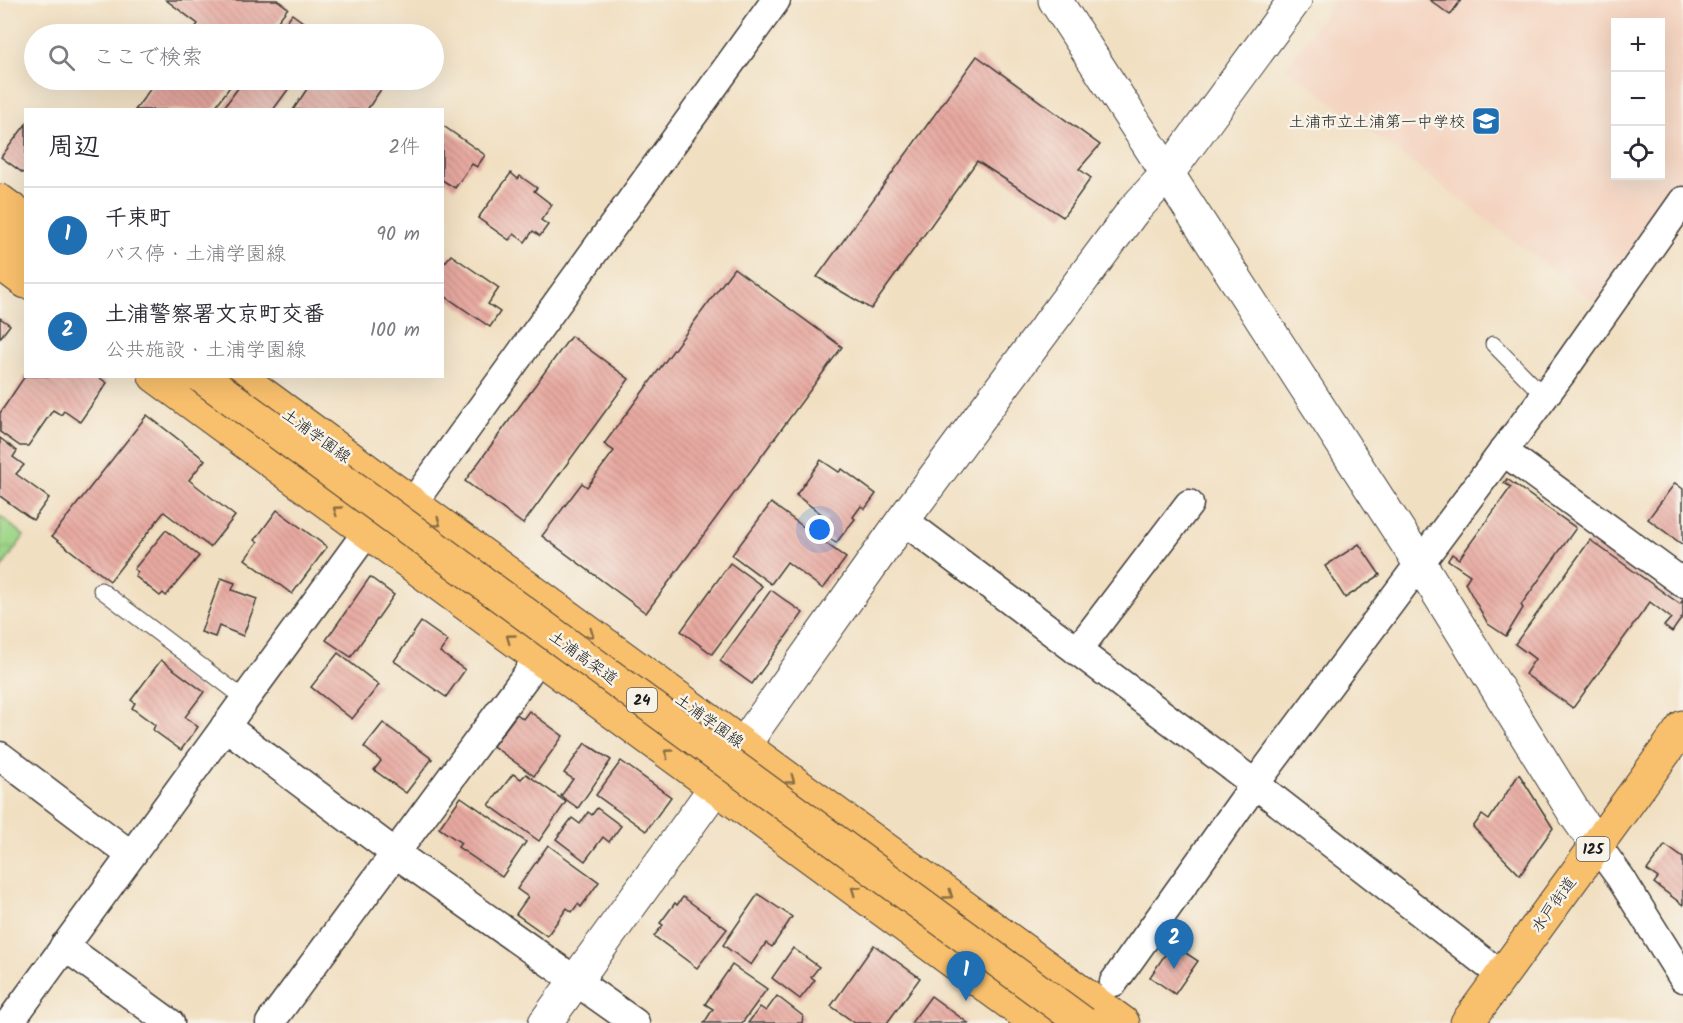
<!DOCTYPE html>
<html lang="ja">
<meta charset="utf-8">
<style>
body{margin:0;font-family:Kalam,"Klee One",sans-serif;background:#f7f7f7;color:#2b2b33}
.controls{position:absolute;right:18px;top:18px;display:grid;overflow:hidden;border-radius:0px;box-shadow:0 6px 24px #0002}
.controls button{width:54px;height:54px;display:grid;place-items:center;padding:0;border:0;border-bottom:2px solid #e1e1e2;background:#fff;color:#2b2b33;font:30px sans-serif}
.you{position:absolute;left:820px;top:530px;width:21px;height:21px;margin:-15px;border:4px solid #fff;border-radius:50%;background:#1a73e8;box-shadow:0 0 0 9px #1a73e833}
.badge{display:grid;place-items:center;width:39px;height:39px;border-radius:50%;background:#1f6fb2;color:#fff;font-size:20px;font-weight:700}
.pin{position:absolute;translate:-50% -50px;filter:drop-shadow(0 2px 3px #0008)}
.pin::after{content:'';position:absolute;top:32px;width:21px;height:18px;background:inherit;clip-path:polygon(0 0,100% 0,50% 100%)}
.list{margin:0;padding:0;list-style:none}
h2{display:flex;justify-content:space-between;align-items:center;height:78px;margin:0;padding:0 24px;font-size:26px}
h2 small{font-size:20px;font-weight:400;color:#7c7c81}
.list li{display:grid;grid-template-columns:39px 1fr auto;gap:18px;align-items:center;box-sizing:border-box;height:96px;padding:0 24px;border-top:2px solid #e1e1e2}
.list b{display:block;font-size:22px;white-space:nowrap}
.list p{margin:0;font-size:20px;white-space:nowrap;color:#7c7c81}
.list em{font-size:20px;font-style:normal;color:#7c7c81}
.icon{flex:none;width:33px;height:33px;fill:none;stroke:currentColor;stroke-width:2;stroke-linecap:round;stroke-linejoin:round}
.map{position:relative;flex:none;width:1683px;height:1023px;overflow:hidden}
.search{position:absolute;background:#fff;box-shadow:0 6px 24px #0002;left:24px;top:24px;width:420px;height:66px;display:flex;align-items:center;gap:15px;box-sizing:border-box;padding:0 21px;border-radius:33px;color:#7c7c81;font-size:22px}
.panel{position:absolute;background:#fff;box-shadow:0 6px 24px #0002;left:24px;top:108px;width:420px;height:270px;border-radius:0px}
.map>svg:first-child{display:block}
.built{fill:#f4d3c0;fill-rule:evenodd}
.grass{fill:url(#grass-tufts);stroke:#5c7852;stroke-width:1.5}
.building{fill:url(#building-back-hatch)}
.lines{fill:none;stroke-linecap:round;stroke-linejoin:round}
.service-casing{stroke:#3c3935;stroke-width:17}
.minor-casing{stroke:#3c3935;stroke-width:31}
.tertiary-casing{stroke:#3c3935;stroke-width:35}
.primary-casing{stroke:#3c3935;stroke-width:35}
.trunk-casing{stroke:#3c3935;stroke-width:35}
.service{stroke:#fff;stroke-width:15}
.minor{stroke:#fff;stroke-width:28}
.tertiary{stroke:#fff;stroke-width:33}
.primary{stroke:#f8bf6c;stroke-width:33}
.trunk{stroke:#f8bf6c;stroke-width:33}
.primary-bridge-casing{stroke:#3c3935;stroke-width:35;stroke-linecap:butt}
.primary-bridge{stroke:#f8bf6c;stroke-width:33}
.oneway{stroke:#8a6e44}
.labels{text-anchor:middle;stroke-width:5;stroke-linejoin:round;paint-order:stroke}
.shield{fill:#f7f3e8;stroke:#5e5c59;stroke-width:1.5}
.shield-label{font-size:15px;font-weight:bold;fill:#1c1c1c}
.poi-label{font-size:16px;fill:#1c1c1c;stroke:#f7f3e8;text-anchor:end}
.street-label{font-size:16px;fill:#1c1c1c;stroke:#f7f3e8}
</style>
<div class="map">
<svg width="1683" height="1023" viewBox="0 0 1683 1023">
<defs>
<pattern id="grass-tufts" width="24" height="20" patternUnits="userSpaceOnUse" patternTransform="scale(1.5)"><rect width="24" height="20" fill="#9dd587"/><path d="M3 7l-1-3M5 7V3M7 7l1-3M15 17l-1-3M17 17v-4M19 17l1-3" fill="none" stroke="#87b674"/></pattern>
<pattern id="building-back-hatch" width="6" height="6" patternUnits="userSpaceOnUse" patternTransform="scale(1.5)"><rect width="6" height="6" fill="#e7a9a0"/><path d="M-1 5l2 2M0 0l6 6M5-1l2 2" fill="none" stroke="#c69189"/></pattern>
</defs>
<rect width="100%" height="100%" fill="#f7f3e8"/>
<filter id="ink" filterUnits="userSpaceOnUse"><feTurbulence type="fractalNoise" baseFrequency=".0167" numOctaves="2"/><feDisplacementMap in="SourceGraphic" scale="12" xChannelSelector="R" yChannelSelector="G"/><feConvolveMatrix kernelMatrix="1 2 1 2 8 2 1 2 1" color-interpolation-filters="sRGB"/></filter>
<filter id="wash" filterUnits="userSpaceOnUse"><feTurbulence type="fractalNoise" baseFrequency=".008" numOctaves="4" result="noise"/><feDisplacementMap in="SourceGraphic" scale="24" xChannelSelector="R" yChannelSelector="G"/><feGaussianBlur stdDeviation="1.35" result="paint"/><feColorMatrix in="noise" values="0 0 0 0 0 0 0 0 0 0 0 0 0 0 0 0 0 1.4 0 .05"/><feComposite in="paint" operator="in"/></filter>
<g filter="url(#wash)">
<rect width="100%" height="100%" fill="#f1dfc1"/>
<path class="built" d="M 1335,0 L 1683,0 L 1683,178 L 1596,303 L 1286,67 ZM 1616,22 L 1660,22 L 1660,176 L 1616,176 Z"/>
<polygon class="grass" points="0,516 24,536 0,570"/>
<g id="blocks">
<g class="building">
<polygon points="166,0 277,0 288,8 268,34 190,34 198,24"/>
<polygon points="1430,0 1461,0 1450,15"/>
<polygon points="292,14 311,28 306,34 277,34"/>
<polygon points="977,56 1100,145 1079,169 1091,178 1063,217 977,161 871,309 817,277"/>
<polygon points="157,80 235,80 213,110 135,110"/>
<polygon points="244,80 295,80 273,110 222,110"/>
<polygon points="313,80 383,80 386,82 367,110 293,110"/>
<polygon points="26,124 26,170 23,173 1,157"/>
<polygon points="442,125 485,155 477,167 472,164 455,188 442,180"/>
<polygon points="511,173 518,179 520,176 537,188 534,191 552,205 541,220 548,225 540,236 533,231 525,242 514,234 509,240 478,218"/>
<polygon points="451,255 499,288 488,304 500,312 490,327 442,294 442,266"/>
<polygon points="734,268 842,347 646,613 542,536 582,483 587,487 614,451 604,444"/>
<polygon points="0,318 10,325 0,338"/>
<polygon points="571,336 629,379 523,524 465,481"/>
<polygon points="25,376 97,376 107,383 80,422 64,411 61,415 53,410 28,446 20,446 0,432 0,413"/>
<polygon points="147,415 205,460 189,480 235,516 210,547 164,512 110,581 52,536"/>
<polygon points="0,438 17,451 13,457 24,465 16,474 49,498 33,520 0,496"/>
<polygon points="821,460 839,472 842,469 876,494 865,509 861,506 853,517 855,519 836,543 819,531 828,519 796,495"/>
<polygon points="1507,479 1576,528 1521,605 1523,608 1506,636 1488,624 1465,583 1470,575 1448,560 1452,554 1459,559 1511,487 1504,483"/>
<polygon points="1675,483 1683,489 1683,545 1648,519"/>
<polygon points="771,503 846,558 823,589 787,562 771,584 732,555"/>
<polygon points="277,510 327,547 292,594 245,559 258,542 255,540"/>
<polygon points="166,530 199,556 166,596 163,593 160,596 135,576 138,572 134,569"/>
<polygon points="1590,540 1680,604 1683,600 1683,616 1672,632 1664,626 1671,618 1650,602 1573,708 1525,674 1535,659 1515,644"/>
<polygon points="1359,544 1380,575 1345,598 1325,566"/>
<polygon points="730,563 762,586 712,654 681,631"/>
<polygon points="370,577 394,595 351,657 326,640"/>
<polygon points="221,578 235,583 232,590 257,599 243,636 219,626 215,637 201,632"/>
<polygon points="771,590 803,613 752,684 720,661"/>
<polygon points="421,622 448,641 440,652 465,670 446,697 394,661"/>
<polygon points="338,653 379,685 352,719 311,687"/>
<polygon points="161,660 204,692 185,717 198,727 181,750 153,730 155,725 132,708 135,703 131,700"/>
<polygon points="529,711 563,736 534,776 493,746 517,714 523,719"/>
<polygon points="383,723 432,759 406,793 374,770 381,761 364,747"/>
<polygon points="585,743 611,760 578,808 561,796 573,779 564,773"/>
<polygon points="621,761 671,797 646,831 596,795"/>
<polygon points="513,774 521,779 526,774 566,802 539,841 489,805"/>
<polygon points="1519,774 1553,828 1520,875 1473,827 1482,815 1489,820"/>
<polygon points="461,797 526,842 502,877 458,847 461,843 439,828"/>
<polygon points="597,808 621,826 609,842 603,837 585,861 556,839 572,818 580,824 588,812 592,815"/>
<polygon points="548,845 599,882 581,907 578,904 572,912 567,908 547,936 516,914 528,897 517,889"/>
<polygon points="1665,845 1683,858 1683,905 1654,883 1658,878 1647,870"/>
<polygon points="758,894 792,917 772,947 766,943 751,965 723,945"/>
<polygon points="683,897 727,929 697,968 654,936 663,925 660,923 675,903 677,905"/>
<polygon points="1172,944 1198,961 1175,994 1150,977"/>
<polygon points="874,945 920,978 887,1023 855,1023 831,1006"/>
<polygon points="793,948 819,967 811,977 815,980 800,999 772,978"/>
<polygon points="732,965 767,989 742,1023 704,1023 713,1009 705,1004"/>
<polygon points="777,996 803,1016 802,1023 748,1023 760,1007 766,1011"/>
<polygon points="931,996 968,1023 911,1023"/>
</g>
</g>
</g>
<g filter="url(#ink)">
<use href="#blocks" fill-opacity="0" stroke="#3c3935" stroke-width="1.5"/>
<g class="lines">
<g class="service-casing">
<g id="service">
<polyline points="1493,344 1544,396"/>
<polyline points="101,590 245,699"/>
</g>
</g>
<g class="minor-casing">
<g id="minor">
<polyline points="1503,451 1683,583"/>
<polyline points="903,520 1255,784 1501,975"/>
<polyline points="1077,651 1189,504"/>
<polyline points="225,726 395,853 635,1023"/>
<polyline points="0,756 131,855"/>
<polyline points="1596,844 1620,877 1683,978"/>
<polyline points="64,946 170,1023"/>
<polyline points="1114,982 1255,784 1561,374 1683,201"/>
<polyline points="9,1023 367,532 412,504 776,0"/>
<polyline points="270,1023 526,676 537,658"/>
</g>
</g>
<g class="tertiary-casing">
<g id="tertiary">
<polyline points="1055,0 1419,562 1575,814 1596,844"/>
<polyline points="545,1023 715,788 759,723 903,520 1133,211 1168,173 1295,0"/>
</g>
</g>
<g class="primary-casing">
<g id="primary">
<polyline points="0,201 26,220"/>
<polyline points="0,230 26,248"/>
<polyline points="0,263 26,282"/>
<polyline points="155,376 1037,1023"/>
<polyline points="238,376 1123,1023"/>
</g>
</g>
<g class="trunk-casing">
<polyline id="trunk" points="1467,1023 1683,727"/>
</g>
<use href="#service" class="service"/>
<use href="#minor" class="minor"/>
<use href="#tertiary" class="tertiary"/>
<use href="#primary" class="primary"/>
<use href="#trunk" class="trunk"/>
<g class="primary-bridge-casing">
<polyline id="primary-bridge" points="201,376 1083,1023"/>
</g>
<use href="#primary-bridge" class="primary-bridge"/>
</g>
<defs><path id="oneway-chevron" d="M-2-3.5L2.5 0L-2 3.5" fill="none" stroke-width="1.6" stroke-linecap="round" stroke-linejoin="round" transform="scale(1.5)"/></defs>
<g class="oneway">
<use href="#oneway-chevron" transform="translate(337 510) rotate(-144)"/>
<use href="#oneway-chevron" transform="translate(437 523) rotate(36)"/>
<use href="#oneway-chevron" transform="translate(590 634) rotate(36)"/>
<use href="#oneway-chevron" transform="translate(510 638) rotate(-144)"/>
<use href="#oneway-chevron" transform="translate(668 753) rotate(-144)"/>
<use href="#oneway-chevron" transform="translate(791 780) rotate(36)"/>
<use href="#oneway-chevron" transform="translate(855 890) rotate(-144)"/>
<use href="#oneway-chevron" transform="translate(949 895) rotate(36)"/>
</g>
</g>
<defs>
<g id="school-square" transform="scale(1.5)"><rect x="-9" y="-9" width="18" height="18" rx="4" fill="#1f6fb2" stroke="#f7f3e8"/><path d="M0-5L7-2L0 1L-7-2ZM-4 1L0 2.5L4 1V4Q0 6-4 4Z" fill="#fff"/></g>
</defs>
<g fill-rule="evenodd">
<use href="#school-square" x="1486" y="121"/>
</g>
<g class="labels">
<g class="shield">
<rect x="627" y="688" width="30" height="24" rx="4.5"/>
<rect x="1576.5" y="837" width="33" height="24" rx="4.5"/>
</g>
<g class="shield-label">
<text x="642" y="705">24</text>
<text x="1593" y="854">125</text>
</g>
<g class="poi-label">
<text x="1465" y="127">土浦市立土浦第一中学校</text>
</g>
<g class="street-label">
<text transform="translate(317 435) rotate(36)" y="6">土浦学園線</text>
<text transform="translate(584 657) rotate(36)" y="6">土浦高架道</text>
<text transform="translate(710 720) rotate(36)" y="6">土浦学園線</text>
<text transform="translate(1553 904) rotate(-54)" y="6">水戸街道</text>
</g>
</g>
</svg>
<div class="controls">
<button>+</button>
<button>−</button>
<button><svg class="icon" aria-label="locate" viewBox="0 0 24 24"><circle cx="12" cy="12" r="6"/><path d="M12 2v4M12 18v4M2 12h4M18 12h4"/></svg></button>
</div>
<div class="you"></div>
<div class="pin badge" style="left:966px;top:1001px">1</div>
<div class="pin badge" style="left:1174px;top:969px">2</div>
<div class="search"><svg class="icon" aria-label="search" viewBox="0 0 24 24"><circle cx="10" cy="10" r="6"/><path d="M15 15l6 6"/></svg>ここで検索</div>
<section class="panel">
<h2>周辺<small>2件</small></h2>
<ul class="list">
<li><span class="badge">1</span><div><b>千束町</b><p>バス停 · 土浦学園線</p></div><em>90 m</em></li>
<li><span class="badge">2</span><div><b>土浦警察署文京町交番</b><p>公共施設 · 土浦学園線</p></div><em>100 m</em></li>
</ul>
</section>
</div>
